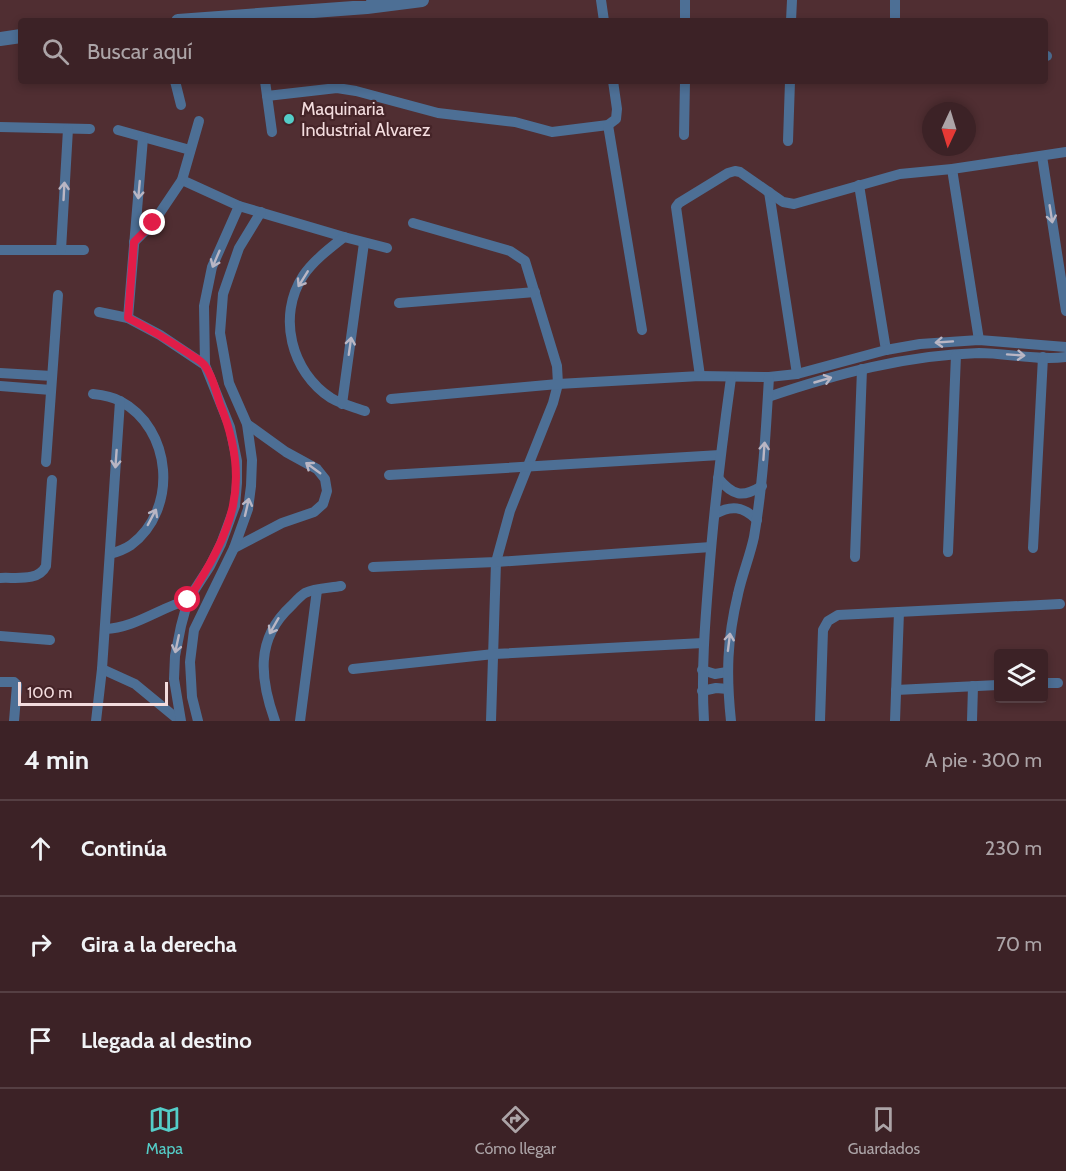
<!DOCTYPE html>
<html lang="es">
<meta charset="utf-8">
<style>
body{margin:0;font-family:Cabin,sans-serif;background:#432a2e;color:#f1f3f6}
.controls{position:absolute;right:18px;bottom:18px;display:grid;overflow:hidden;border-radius:6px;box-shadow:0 3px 9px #0003}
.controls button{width:54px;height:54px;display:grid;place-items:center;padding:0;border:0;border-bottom:2px solid #553f43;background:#3c2226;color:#f1f3f6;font:30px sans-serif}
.compass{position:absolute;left:922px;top:102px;width:54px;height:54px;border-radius:50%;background:#3c2226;box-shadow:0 3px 9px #0003;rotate:184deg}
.scale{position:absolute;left:18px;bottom:15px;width:150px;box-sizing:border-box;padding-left:6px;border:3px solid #f3dcde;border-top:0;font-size:16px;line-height:21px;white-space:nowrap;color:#f3dcde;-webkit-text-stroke:4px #452428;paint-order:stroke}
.stop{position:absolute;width:18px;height:18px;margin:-14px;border:4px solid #e11d48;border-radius:50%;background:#fff}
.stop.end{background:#e11d48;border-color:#fff;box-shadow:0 2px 6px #0008}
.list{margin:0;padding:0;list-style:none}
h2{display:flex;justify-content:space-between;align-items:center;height:78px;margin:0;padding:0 24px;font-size:26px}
h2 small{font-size:20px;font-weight:400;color:#aca4a7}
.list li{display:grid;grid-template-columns:39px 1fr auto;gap:18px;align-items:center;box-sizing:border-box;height:96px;padding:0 24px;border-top:2px solid #553f43}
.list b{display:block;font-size:22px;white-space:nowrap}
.list em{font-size:20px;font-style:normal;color:#aca4a7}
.icon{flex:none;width:33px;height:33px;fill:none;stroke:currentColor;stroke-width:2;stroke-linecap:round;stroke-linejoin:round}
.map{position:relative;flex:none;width:1066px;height:721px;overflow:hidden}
.search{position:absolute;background:#3c2226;box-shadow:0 3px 9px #0003;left:18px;right:18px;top:18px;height:66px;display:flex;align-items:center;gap:15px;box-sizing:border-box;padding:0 21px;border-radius:6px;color:#aca4a7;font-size:22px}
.sheet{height:366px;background:#3c2226}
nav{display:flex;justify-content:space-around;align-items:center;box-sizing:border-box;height:84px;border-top:2px solid #553f43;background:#3c2226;font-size:16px;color:#aca4a7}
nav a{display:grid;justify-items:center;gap:3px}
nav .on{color:#54cdc8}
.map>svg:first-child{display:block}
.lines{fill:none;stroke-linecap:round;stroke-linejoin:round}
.minor{stroke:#4d6f95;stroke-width:10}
.tertiary{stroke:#4d6f95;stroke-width:14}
.oneway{stroke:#b9b6c4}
.route{stroke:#e11d48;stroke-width:8}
.poi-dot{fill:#54cdc8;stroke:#452428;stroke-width:2}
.labels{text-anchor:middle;stroke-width:4.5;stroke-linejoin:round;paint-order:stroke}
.poi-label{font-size:18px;fill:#f3dcde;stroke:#452428;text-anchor:start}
</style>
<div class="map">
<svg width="1066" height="721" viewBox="0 0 1066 721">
<rect width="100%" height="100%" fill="#502e32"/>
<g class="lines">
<g class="minor">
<polyline points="601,0 604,21"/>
<polyline points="685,0 685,21"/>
<polyline points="791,21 792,0"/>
<polyline points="895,21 895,0"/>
<polyline points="1045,56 1047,56"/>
<polyline points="175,81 181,105"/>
<polyline points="265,81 272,132"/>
<polyline points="267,96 337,88 356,91 438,113 515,122 552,132 608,125 616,119 617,109 613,81"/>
<polyline points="608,125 642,330"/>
<polyline points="0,127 90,129"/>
<polyline points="118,130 190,150"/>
<polyline points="684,135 685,81"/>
<polyline points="788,141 790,81"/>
<polyline points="1042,156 1066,311"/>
<polyline points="952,169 979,340"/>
<polyline points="182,180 239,206 344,237 387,248"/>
<polyline points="859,185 886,350"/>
<polyline points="769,192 797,374"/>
<polyline points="413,223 510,251 525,261 557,366 558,384 553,403 510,511 496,562 491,721"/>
<path d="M 344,237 C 330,248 313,261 303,276 C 277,316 291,372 331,398 C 341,404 354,407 365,411"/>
<polyline points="134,242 153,223 182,180 199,121"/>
<polyline points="0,250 84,250"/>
<polyline points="61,250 68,129"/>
<polyline points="399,303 535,292"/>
<polyline points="99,312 128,318 160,335 205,365"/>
<polyline points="128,318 143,138"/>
<polyline points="0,373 52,376"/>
<polyline points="700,376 676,207 679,203 728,173 735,171 740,172 783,202 794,204 900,174 952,169 1066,152"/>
<polyline points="0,386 51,390"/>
<path d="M 93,394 C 102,395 111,396 120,401 C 172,428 179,509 131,545 C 125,549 117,552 110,554"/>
<path d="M 768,397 C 836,374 906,355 979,353 C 1007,353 1038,361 1066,357"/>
<polyline points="391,399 558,384 700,376 769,377 797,374 886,350 920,344 979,340 1066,347"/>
<polyline points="342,404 364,243"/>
<polyline points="46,462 58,295"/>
<polyline points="389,475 720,455"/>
<path d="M 718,478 C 733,496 742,498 762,486"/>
<path d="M 715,514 C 731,505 743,506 757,520"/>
<polyline points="234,548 282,523 314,512 323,504 327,491 325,479 317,469 286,452 247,424"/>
<polyline points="1033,548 1043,357"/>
<polyline points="948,552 956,355"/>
<polyline points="855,557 862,369"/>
<polyline points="373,567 496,562 711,547"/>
<path d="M 0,578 C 16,577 38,582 46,566 L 52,480"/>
<path d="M 105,629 C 135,628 159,608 188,600"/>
<polyline points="0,636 50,640"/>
<polyline points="102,669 135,684 180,721"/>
<polyline points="353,669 494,654 703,643"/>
<polyline points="702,670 715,674 727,672"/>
<polyline points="0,682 14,682 17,685 14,721"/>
<polyline points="1044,683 1058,683"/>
<polyline points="896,690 998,685"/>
<polyline points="702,691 716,688 728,689"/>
<polyline points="96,721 102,669 120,401"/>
<polyline points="181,721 174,679 175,656 181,626 188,600 210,566 221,544 235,506 237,483 237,461 230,427 205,365 204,306 212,267 239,206"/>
<polyline points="198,721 192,697 190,662 194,630 234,548 248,509 251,486 252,460 247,424 229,383 220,333 223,294 239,248 261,212"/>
<path d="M 275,721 C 260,679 255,639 291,606 C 295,602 300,596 305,593 C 315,588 330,588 341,586"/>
<polyline points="300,721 317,590"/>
<path d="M 704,721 C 701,672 705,623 709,574 C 714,508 722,443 731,378"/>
<path d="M 731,721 C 726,674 727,640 738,594 C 742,575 750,556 754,537 C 763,484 766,430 769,377"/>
<polyline points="820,721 823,630 828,621 838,615 1060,604"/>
<polyline points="895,721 899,612"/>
<polyline points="972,721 973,686"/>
</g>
<g class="tertiary">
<polyline points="178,21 367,7 422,0"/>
<polyline points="0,39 21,36"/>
</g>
</g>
<defs><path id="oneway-shaft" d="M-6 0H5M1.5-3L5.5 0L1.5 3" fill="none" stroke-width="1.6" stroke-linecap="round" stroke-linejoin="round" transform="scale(1.5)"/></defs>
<g class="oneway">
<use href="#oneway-shaft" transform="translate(139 190) rotate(95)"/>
<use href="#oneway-shaft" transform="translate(64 191) rotate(-87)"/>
<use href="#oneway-shaft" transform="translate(1051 214) rotate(81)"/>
<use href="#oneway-shaft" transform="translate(216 259) rotate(113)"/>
<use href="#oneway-shaft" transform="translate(303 279) rotate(122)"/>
<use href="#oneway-shaft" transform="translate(944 342) rotate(176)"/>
<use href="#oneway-shaft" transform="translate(350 346) rotate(-82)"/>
<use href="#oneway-shaft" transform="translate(1016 355) rotate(4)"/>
<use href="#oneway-shaft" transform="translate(823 380) rotate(-16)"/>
<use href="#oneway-shaft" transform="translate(764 451) rotate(-86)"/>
<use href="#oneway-shaft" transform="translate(116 459) rotate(94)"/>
<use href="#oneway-shaft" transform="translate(313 468) rotate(-144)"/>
<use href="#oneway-shaft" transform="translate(247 507) rotate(-77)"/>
<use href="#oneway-shaft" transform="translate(152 517) rotate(-62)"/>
<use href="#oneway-shaft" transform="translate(274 626) rotate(120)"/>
<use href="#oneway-shaft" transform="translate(729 642) rotate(-83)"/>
<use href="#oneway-shaft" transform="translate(177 644) rotate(102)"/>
</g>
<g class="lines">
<path class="route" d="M 153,223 L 134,242 L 128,318 C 150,329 170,341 191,355 C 195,358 202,361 205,366 C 213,376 216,392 220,404 C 253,484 232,531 188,600"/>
</g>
<circle class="poi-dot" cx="289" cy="119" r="6"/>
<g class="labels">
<g class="poi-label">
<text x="301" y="115">Maquinaria<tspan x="301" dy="21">Industrial Alvarez</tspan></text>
</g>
</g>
</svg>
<div class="controls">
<button><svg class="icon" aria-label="layers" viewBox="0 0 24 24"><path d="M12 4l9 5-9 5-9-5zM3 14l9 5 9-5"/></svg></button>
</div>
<svg class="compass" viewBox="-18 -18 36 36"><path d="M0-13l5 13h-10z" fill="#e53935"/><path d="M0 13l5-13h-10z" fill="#aca4a7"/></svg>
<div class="scale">100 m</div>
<div class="stop" style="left:188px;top:600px"></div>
<div class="stop end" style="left:153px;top:223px"></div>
<div class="search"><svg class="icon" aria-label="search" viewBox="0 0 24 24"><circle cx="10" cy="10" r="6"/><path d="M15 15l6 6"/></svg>Buscar aquí</div>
</div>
<section class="sheet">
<h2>4 min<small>A pie · 300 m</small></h2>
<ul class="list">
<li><svg class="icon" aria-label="ahead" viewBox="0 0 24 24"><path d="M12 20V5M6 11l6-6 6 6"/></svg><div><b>Continúa</b></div><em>230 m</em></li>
<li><svg class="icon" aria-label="right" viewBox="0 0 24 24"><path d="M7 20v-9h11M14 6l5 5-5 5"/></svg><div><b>Gira a la derecha</b></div><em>70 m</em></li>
<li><svg class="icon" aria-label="arrive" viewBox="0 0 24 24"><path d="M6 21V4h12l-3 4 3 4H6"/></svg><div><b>Llegada al destino</b></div></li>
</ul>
</section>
<nav>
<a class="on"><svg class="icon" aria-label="map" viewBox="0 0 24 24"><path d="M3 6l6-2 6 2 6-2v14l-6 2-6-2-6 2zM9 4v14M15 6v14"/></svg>Mapa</a>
<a><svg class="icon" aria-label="directions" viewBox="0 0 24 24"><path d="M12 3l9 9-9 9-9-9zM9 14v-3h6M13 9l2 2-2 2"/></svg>Cómo llegar</a>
<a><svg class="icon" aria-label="saved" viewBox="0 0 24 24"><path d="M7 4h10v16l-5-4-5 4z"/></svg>Guardados</a>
</nav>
